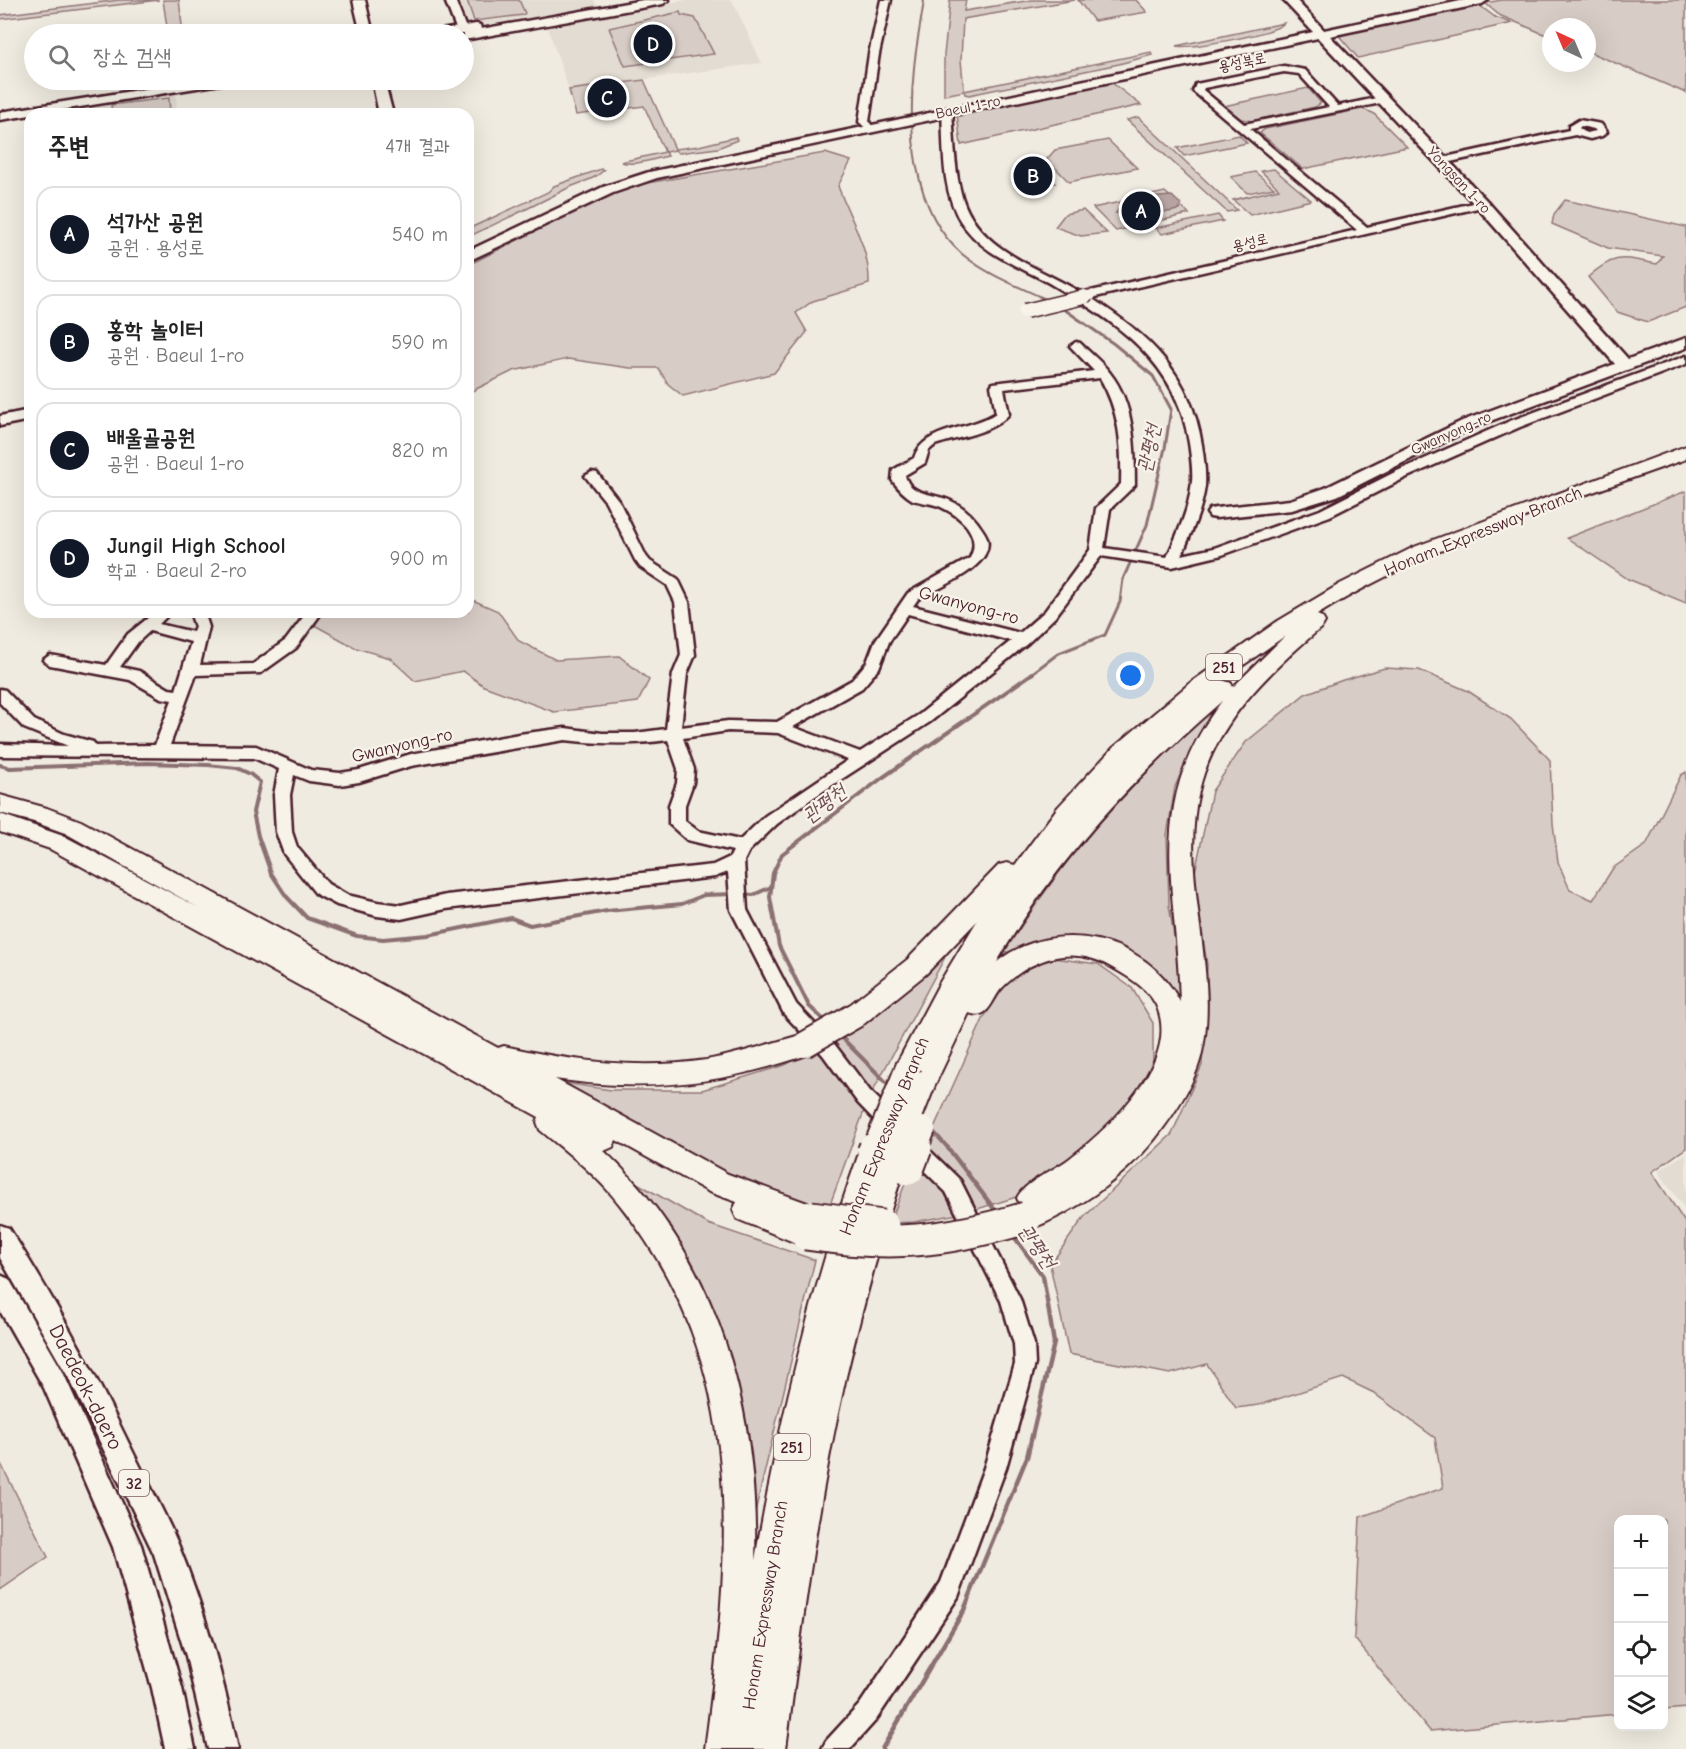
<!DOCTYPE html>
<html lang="ko">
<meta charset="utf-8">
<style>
body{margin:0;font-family:"Comic Neue","Poor Story",sans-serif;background:#f2f2f2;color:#222}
.controls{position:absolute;right:18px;bottom:18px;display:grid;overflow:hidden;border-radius:12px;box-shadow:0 6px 24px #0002}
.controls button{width:54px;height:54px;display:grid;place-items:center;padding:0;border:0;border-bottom:2px solid #e0e0e0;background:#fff;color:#222;font:30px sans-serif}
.compass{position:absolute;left:1542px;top:18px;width:54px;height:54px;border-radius:50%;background:#fff;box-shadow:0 6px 24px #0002;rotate:316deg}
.you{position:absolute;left:1131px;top:676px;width:21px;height:21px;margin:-15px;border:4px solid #fff;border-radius:50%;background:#1a73e8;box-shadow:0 0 0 9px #1a73e833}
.badge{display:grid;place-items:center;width:39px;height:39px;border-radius:50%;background:#111827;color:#fff;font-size:20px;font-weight:700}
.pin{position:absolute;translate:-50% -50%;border:3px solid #fff;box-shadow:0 2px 6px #0006}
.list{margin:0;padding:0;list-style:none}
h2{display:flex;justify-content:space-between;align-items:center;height:78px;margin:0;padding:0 24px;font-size:26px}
h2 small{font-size:20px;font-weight:400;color:#767676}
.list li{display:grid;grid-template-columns:39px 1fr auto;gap:18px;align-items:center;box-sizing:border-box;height:96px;margin:0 12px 12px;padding:0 12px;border:2px solid #e0e0e0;border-radius:18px}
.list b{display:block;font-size:22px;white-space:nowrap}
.list p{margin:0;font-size:20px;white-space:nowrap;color:#767676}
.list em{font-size:20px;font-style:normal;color:#767676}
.icon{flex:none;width:33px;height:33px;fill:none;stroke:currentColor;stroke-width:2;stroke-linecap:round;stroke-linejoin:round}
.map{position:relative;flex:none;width:1686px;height:1749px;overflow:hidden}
.search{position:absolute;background:#fff;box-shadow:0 6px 24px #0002;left:24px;top:24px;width:450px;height:66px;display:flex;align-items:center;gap:15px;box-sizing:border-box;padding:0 21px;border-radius:33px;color:#767676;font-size:22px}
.panel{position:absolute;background:#fff;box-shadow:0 6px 24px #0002;left:24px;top:108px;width:450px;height:510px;border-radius:18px}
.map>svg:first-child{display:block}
.built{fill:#e3dcd2}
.green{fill:#d8cdc6;stroke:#917678;stroke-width:1.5}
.water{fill:#b7a4a2;stroke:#8b6f72;stroke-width:1.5}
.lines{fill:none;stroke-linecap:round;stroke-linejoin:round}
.stream-far3{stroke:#8b6f72;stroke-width:2}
.stream-far2{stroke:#8b6f72;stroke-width:3}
.stream-far1{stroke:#8b6f72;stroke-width:4}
.stream{stroke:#8b6f72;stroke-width:4.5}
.minor-casing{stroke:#4a1f2b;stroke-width:5}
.major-casing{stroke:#4a1f2b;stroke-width:5}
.highway-casing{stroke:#4a1f2b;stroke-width:4}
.minor{fill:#f7f3e8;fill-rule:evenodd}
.major{fill:#f7f3e8;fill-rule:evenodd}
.highway{fill:#f7f3e8;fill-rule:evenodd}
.minor-bridge-far1-casing{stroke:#4a1f2b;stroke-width:14;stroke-linecap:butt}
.minor-bridge-casing{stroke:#4a1f2b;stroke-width:17;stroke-linecap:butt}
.highway-bridge-far1-casing{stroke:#4a1f2b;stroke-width:28;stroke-linecap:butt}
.highway-bridge-casing{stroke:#4a1f2b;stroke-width:35;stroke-linecap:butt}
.minor-bridge-far1{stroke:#f7f3e8;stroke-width:10}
.minor-bridge{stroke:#f7f3e8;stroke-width:14}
.highway-bridge-far1{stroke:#f7f3e8;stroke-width:24}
.highway-bridge{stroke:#f7f3e8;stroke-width:31}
.labels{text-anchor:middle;stroke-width:4.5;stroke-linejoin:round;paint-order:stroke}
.far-street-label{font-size:15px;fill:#4a1f2b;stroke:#f7f3e8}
.shield{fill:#f7f3e8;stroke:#7e5f64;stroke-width:1.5}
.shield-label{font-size:16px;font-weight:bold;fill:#4a1f2b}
.street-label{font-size:18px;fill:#4a1f2b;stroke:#f7f3e8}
.water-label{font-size:20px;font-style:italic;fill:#704e55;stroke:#f7f3e8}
.near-street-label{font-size:21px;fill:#4a1f2b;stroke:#f7f3e8}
</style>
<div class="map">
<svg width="1686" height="1749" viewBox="0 0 1686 1749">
<rect width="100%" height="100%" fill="#f0ebe0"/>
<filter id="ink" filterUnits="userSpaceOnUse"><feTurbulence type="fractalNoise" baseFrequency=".0167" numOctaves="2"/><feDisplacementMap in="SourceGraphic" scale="12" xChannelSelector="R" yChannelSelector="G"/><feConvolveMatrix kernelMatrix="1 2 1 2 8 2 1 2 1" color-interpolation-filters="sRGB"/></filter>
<g filter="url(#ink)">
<g class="built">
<polygon points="458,0 594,0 597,6 472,27 467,26"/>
<polygon points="685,0 732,0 762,63 569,90 547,25"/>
<polygon points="176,89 177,114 54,114 54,111"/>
<polygon points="1686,1153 1686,1210 1658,1171"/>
</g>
<g class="green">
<polygon points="119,0 159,0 0,19 0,15"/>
<polygon points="163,0 179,0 183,34 168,34"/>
<polygon points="467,0 519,0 525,13 523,15 474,21"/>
<polygon points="950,0 966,0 964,11 1032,0 1075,0 963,19 961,60 964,91 1151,52 1152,55 1119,64 969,95 965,94 964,91 944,95 944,55"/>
<polygon points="1078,0 1136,0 1147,12 1094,21"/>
<polygon points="1502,0 1686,0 1686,93 1587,51 1587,27 1551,27 1551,37 1499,15 1485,3"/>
<polygon points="1479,5 1495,17 1512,23 1358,58 1340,37 1344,32"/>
<polygon points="680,12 681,15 695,18 714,54 625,66 609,28"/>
<path d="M 1284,23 C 1277,33 1192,49 1176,46 Z"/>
<path d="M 644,80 L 675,149 L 699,146 L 736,137 L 737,140 L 718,148 L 678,153 L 675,150 L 666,152 L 668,156 C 653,159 636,166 621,162 L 665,152 L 644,106 L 576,115 L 569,90 Z"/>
<polygon points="1112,83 1141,105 961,145 957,114 1088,85"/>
<polygon points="1308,88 1321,103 1315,107 1252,121 1241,119 1224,106"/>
<polygon points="169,98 170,114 112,114 111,105"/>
<polygon points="1362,109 1373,113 1407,147 1303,169 1260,133 1265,129"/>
<polygon points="1138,117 1237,210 1227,212 1127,120"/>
<polygon points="1239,135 1247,143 1184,156 1177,148"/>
<polygon points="1108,140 1137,168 1069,182 1047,159 1055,150"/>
<path d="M 825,153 L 851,161 L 838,186 C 850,220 870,248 869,284 L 813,301 L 796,313 L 807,332 L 774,373 L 683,396 L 668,384 L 658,368 L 630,368 L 568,359 L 513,371 L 468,393 L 468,265 L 604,197 L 647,183 Z"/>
<polygon points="1039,166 1055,183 1032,187 1013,182 1023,169"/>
<path d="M 601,169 L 604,170 C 593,181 579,182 566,189 C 534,206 501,221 468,237 L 468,229 L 548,192 L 554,186 Z"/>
<polygon points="1274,169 1311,200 1250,215 1233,200 1279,189 1261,171"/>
<polygon points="1255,172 1274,188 1247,193 1231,177"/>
<polygon points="1165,192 1189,214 1116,231 1093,208"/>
<path d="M 1565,200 L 1686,227 L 1686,307 L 1648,322 L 1617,312 L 1588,277 C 1616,252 1623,258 1657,264 L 1663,256 L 1608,248 L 1552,224 L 1554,214 Z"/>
<polygon points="1083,210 1107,233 1081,236 1055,227 1065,214"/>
<polygon points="1218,215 1223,221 1162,234 1156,228"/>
<polygon points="1686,491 1686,603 1628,579 1567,538"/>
<polygon points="468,598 498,611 519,641 556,660 619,656 649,680 638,702 554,712 484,686 463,671 415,681 390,658 356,648 298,616 300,612 468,612"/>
<polygon points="1385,668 1419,670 1468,691 1511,719 1550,760 1553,824 1558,862 1570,890 1593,900 1613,868 1646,845 1681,775 1686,772 1686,1148 1652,1172 1686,1224 1686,1708 1664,1710 1664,1520 1618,1520 1618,1714 1430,1731 1354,1638 1360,1517 1443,1488 1435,1438 1372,1392 1343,1378 1259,1405 1236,1408 1207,1364 1170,1374 1069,1354 1050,1265 1084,1217 1172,1134 1202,1065 1207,965 1194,877 1212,791 1246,742 1305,694 1343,680"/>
<path d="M 1214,708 L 1191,749 L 1175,787 L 1167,835 L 1169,905 L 1180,973 L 1179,1015 L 1150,974 L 1075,940 L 1035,941 L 1003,954 C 1044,890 1089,828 1143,773 C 1165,750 1190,729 1214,708 Z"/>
<polygon points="950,948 868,1100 828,1210 722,1176 538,1079 611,1090 702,1090 785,1065 873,1016"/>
<polygon points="1053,958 1098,964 1132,988 1153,1023 1153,1060 1129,1108 1096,1146 1023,1195 971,1211 923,1152 984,1017 1015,971"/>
<polygon points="916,1155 950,1188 958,1214 914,1222 890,1223"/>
<polygon points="625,1176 708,1224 815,1260 751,1529 743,1427 721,1330 674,1243"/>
<polygon points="0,1462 48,1557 0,1590"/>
</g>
<path class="water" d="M 1172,196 L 1181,205 L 1180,209 C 1172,212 1163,214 1156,209 L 1116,213 L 1118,210 L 1142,210 L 1142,208 L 1125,208 L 1128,205 L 1143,206 L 1151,204 L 1145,201 L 1147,198 Z"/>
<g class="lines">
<path class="stream-far3" d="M 924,0 C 921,23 916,45 914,68 C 908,129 912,211 962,254 C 986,274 1015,285 1043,298"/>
<g class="stream-far2">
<polyline points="1040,297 1049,301"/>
<polyline points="1031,674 1059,653 1105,635 1120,602 1123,579 1147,525 1165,448 1171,409 1153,376 1114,344 1061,307"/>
</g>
<g class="stream-far1">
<polyline points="0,765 10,768 148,763 208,765 237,768 250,774 260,782 253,812 258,836 271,873 286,896 307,918 357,936 383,939 428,935 511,918 530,925 607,911 682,904 704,895 734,894"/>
<polyline points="741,894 753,895 771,887"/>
<polyline points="826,1022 809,1006 779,946 770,897 773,873 782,854 882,778 1033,673"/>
<polyline points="838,1034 890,1086"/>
<polyline points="932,1130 949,1149"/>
</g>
<g class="stream">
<polyline points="948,1148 998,1214"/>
<polyline points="882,1749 964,1610 1027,1457 1054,1343 1043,1276 1013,1235"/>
</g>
<g class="minor-casing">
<g id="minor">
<polygon points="445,0 455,0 467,31 465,33 457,31"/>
<polygon points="881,0 891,0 879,54 869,122 874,128 869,131 859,122 869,54"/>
<path d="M 1284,66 L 1305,70 L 1338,106 L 1381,97 L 1386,100 L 1381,103 L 1250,129 L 1367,227 L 1482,201 L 1487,204 L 1482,207 L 1091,298 C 1149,335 1191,374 1202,445 C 1204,458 1206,473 1205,486 C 1202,510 1191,533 1182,555 L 1214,548 L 1320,510 L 1395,472 L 1510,421 L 1686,356 L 1686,364 L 1520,427 L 1405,478 L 1330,516 L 1222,555 L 1172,567 L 1101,556 L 1055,617 L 1028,643 L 930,722 L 814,797 L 777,824 L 749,851 L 744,861 L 747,910 L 796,1004 L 835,1045 L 870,1091 L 900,1120 L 902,1126 L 900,1132 L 893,1134 L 886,1132 L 858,1103 L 823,1055 L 784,1014 L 731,910 L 728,872 L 715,877 L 446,909 L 401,919 L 377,916 L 337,905 L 316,894 L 284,854 L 276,832 L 274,795 L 279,769 L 254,758 L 0,756 L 0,744 L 68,746 L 24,728 L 0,703 L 0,689 L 5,690 L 34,720 L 64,734 L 93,742 L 96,746 L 155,745 L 172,700 L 161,698 L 130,680 L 50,665 L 43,660 L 50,655 L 106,665 L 128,634 L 143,622 L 155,612 L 171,612 L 159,624 L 193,632 L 195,627 L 190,612 L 204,612 L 209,627 L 200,665 L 253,664 L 286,640 L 307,612 L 322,612 L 296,648 L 261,673 L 196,675 L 170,745 L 256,746 L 311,770 L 340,773 L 359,770 L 411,754 L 519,734 L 565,728 L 602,733 L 635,733 L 666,729 L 673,674 L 681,655 L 675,602 L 667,585 L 640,567 L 635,560 L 606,502 L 585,476 L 592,472 L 597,473 L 619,501 L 646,556 L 650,561 L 678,579 L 689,602 L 695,655 L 687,674 L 681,727 L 728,721 L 777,722 L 852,680 L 867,662 L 875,641 L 908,593 L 970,558 C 982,535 962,517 941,507 C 933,503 922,503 913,500 C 906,496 897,487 892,480 L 893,470 L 914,458 C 923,427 972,430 996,413 L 991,386 L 993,383 L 1094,371 L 1070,346 L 1076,342 L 1080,343 C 1090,353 1103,363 1110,373 C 1134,403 1135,447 1135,485 L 1110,509 L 1104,548 L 1167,557 C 1177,535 1188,512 1191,488 C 1194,474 1191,457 1189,443 C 1177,361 1116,322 1049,283 C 1017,265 982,254 961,222 C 941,190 944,147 942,111 L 947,108 L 952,111 C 954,137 954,164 960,189 C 973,250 1038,266 1085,295 L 1091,291 L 1357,230 L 1193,91 L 1196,84 ZM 1284,72 L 1299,74 L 1329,107 L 1244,124 L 1203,90 L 1204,88 ZM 1100,378 C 1120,412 1122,446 1121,484 L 1096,508 L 1090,550 L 1045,611 L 1020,633 L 913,606 L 918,599 C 940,587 1004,563 984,532 C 976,519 965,507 951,501 C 935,493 909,496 905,475 L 925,463 L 929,450 L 935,445 C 958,437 993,433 1009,414 L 1004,389 ZM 908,614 L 1011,641 L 920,714 L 860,752 L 793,727 L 862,688 L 879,668 L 889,642 ZM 150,631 L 191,642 L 176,690 L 169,689 L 139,671 L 120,667 L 138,642 ZM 728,731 L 778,733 L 848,760 L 765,816 L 740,840 L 698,831 L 685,821 L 685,805 L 693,783 L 694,769 L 683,738 ZM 565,740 C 601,744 632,745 668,740 L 678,769 L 677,783 L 669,805 L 669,824 L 687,840 L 733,851 L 730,857 L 713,865 L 446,895 L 401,905 L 377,902 L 347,895 L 328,884 L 297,847 L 292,832 L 290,795 L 294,775 L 309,781 L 340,785 L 359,782 L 411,766 Z"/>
<path d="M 1579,120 L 1601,124 L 1607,132 L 1602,136 L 1590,139 L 1575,135 L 1441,164 L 1436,161 L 1441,158 L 1569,130 L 1569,126 ZM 1581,126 L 1594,129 L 1596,131 L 1586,133 L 1579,128 Z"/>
<polygon points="911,1137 918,1139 960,1180 1020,1299 1034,1344 1035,1364 1006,1468 958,1597 876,1720 850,1749 822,1749 826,1741 860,1704 941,1582 984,1468 1015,1364 1014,1344 1001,1301 946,1192 904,1151 902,1145 904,1139"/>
</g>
</g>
<g class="major-casing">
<g id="major">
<polygon points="353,0 365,0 373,34 361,34"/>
<polygon points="643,0 669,0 663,4 464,40 464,34 435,34 441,30 476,24 480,25 481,29"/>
<polygon points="1283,0 1296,0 1324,30 1465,0 1488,0 1482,4 1330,36 1487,201 1628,359 1686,338 1686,348 1474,427 1337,496 1292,510 1216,518 1210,517 1207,513 1210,509 1216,508 1290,500 1325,488 1462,421 1615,364 1477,207 1318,38 657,178 613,193 468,261 468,251 603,187 649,172 1313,32"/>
<polygon points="201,80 227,80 221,84 0,120 0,112"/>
<polygon points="372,80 384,80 393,114 379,114"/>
<polygon points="30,410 30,420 0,426 0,416"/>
<path d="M 0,1225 L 9,1228 C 54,1298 94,1371 130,1446 C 146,1479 164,1511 178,1544 C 205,1610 224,1680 238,1749 L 208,1749 L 186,1656 L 154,1554 L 71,1382 L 0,1258 Z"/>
<polygon points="0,1275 9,1279 62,1370 141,1545 182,1688 195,1749 165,1749 152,1688 113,1547 44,1388 0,1311"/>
</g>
</g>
<g class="highway-casing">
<g id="highway">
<path d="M 1686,446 L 1686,459 C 1561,504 1430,545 1317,615 L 1322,617 L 1325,622 L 1322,627 C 1270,671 1215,722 1199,791 C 1178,880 1222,974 1201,1057 C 1193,1087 1173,1116 1154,1140 C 1121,1180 1075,1212 1026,1231 L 1016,1227 L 1012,1218 L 1016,1209 L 1021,1207 L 1017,1198 C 1024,1182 1055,1170 1070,1158 C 1109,1128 1182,1060 1156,1005 C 1147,987 1127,976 1111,967 C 1072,944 1031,958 1001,989 C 995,996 992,1006 986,1011 C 981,1016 975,1015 969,1013 L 932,1091 L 923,1094 L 914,1091 L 910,1083 L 914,1075 L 909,1076 L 900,1073 L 896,1065 L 940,982 L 977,921 L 926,974 L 865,1023 L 856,1026 L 847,1023 L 843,1015 L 847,1007 L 908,959 L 999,865 L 1007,863 L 1015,865 L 1058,807 L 1113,748 L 1190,683 L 1278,621 L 1340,584 L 1414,547 ZM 1285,636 L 1233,687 L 1231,683 L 1222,680 ZM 1222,701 C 1143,804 1177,886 1180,1002 C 1147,936 1054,916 997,962 C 1055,861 1135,776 1222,701 Z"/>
<path d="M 0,795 L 47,808 L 81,821 L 498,1048 L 504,1046 C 570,1061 638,1070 706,1060 C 739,1054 771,1043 804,1034 L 813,1037 L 817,1045 L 813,1053 C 723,1084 649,1093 555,1079 L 728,1174 L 821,1208 L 825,1217 L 821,1226 L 817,1227 L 820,1234 L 816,1243 L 806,1247 L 737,1219 L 733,1210 L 737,1202 L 709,1192 L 616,1140 L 613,1147 L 604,1151 C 718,1255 759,1410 755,1560 C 779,1421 812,1286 859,1153 L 863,1144 L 873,1141 L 883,1144 L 886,1152 L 892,1150 L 902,1153 L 906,1162 C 883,1233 863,1304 846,1377 C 818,1499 802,1624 786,1749 L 705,1749 C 731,1555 750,1369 620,1205 C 598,1176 568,1153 540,1130 L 537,1122 L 539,1117 L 50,849 L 0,832 L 0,814 L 66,837 L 199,908 L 65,833 L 34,822 L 0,813 Z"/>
</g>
</g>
<use href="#minor" class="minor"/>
<use href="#major" class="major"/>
<use href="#highway" class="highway"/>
<g class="minor-bridge-far1-casing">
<polyline id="minor-bridge-far1" points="1078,298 1091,295"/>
</g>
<g class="minor-bridge-casing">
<polyline id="minor-bridge" points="1025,311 1084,297"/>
</g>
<g class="highway-bridge-far1-casing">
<g id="highway-bridge-far1">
<polyline points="804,1045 856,1015"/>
<polyline points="875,1149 909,1065"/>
<polyline points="897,1149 923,1083"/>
<polyline points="915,1149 923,1129"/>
</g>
</g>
<g class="highway-bridge-casing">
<g id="highway-bridge">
<polyline points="873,1153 875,1148"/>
<polyline points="892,1162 898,1148"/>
<polyline points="908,1169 916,1148"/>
<polyline points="811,1217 883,1226"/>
<path d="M 806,1234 C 891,1247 944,1242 1026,1218"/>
</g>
</g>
<use href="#minor-bridge-far1" class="minor-bridge-far1"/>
<use href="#minor-bridge" class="minor-bridge"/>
<use href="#highway-bridge-far1" class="highway-bridge-far1"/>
<use href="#highway-bridge" class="highway-bridge"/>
</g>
</g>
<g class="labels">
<g class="far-street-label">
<text transform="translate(1242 62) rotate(-11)" y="5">용성북로</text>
<text transform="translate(968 107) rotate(-12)" y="5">Baeul 1-ro</text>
<text transform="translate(1459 180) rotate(47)" y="5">Yongsan 1-ro</text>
<text transform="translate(1250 242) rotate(-13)" y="5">용성로</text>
<text transform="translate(1451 433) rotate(-24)" y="5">Gwanyong-ro</text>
</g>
<g class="shield">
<rect x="1206" y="654" width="36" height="26" rx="4.5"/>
<rect x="774" y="1434" width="36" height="26" rx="4.5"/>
<rect x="119" y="1470" width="30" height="26" rx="4.5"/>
</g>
<g class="shield-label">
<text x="1224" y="673">251</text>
<text x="792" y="1453">251</text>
<text x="134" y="1489">32</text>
</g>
<g class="street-label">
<text transform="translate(1483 531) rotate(-22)" y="6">Honam Expressway Branch</text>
<text transform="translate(969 605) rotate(15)" y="6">Gwanyong-ro</text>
<text transform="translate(402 745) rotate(-13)" y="6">Gwanyong-ro</text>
<text transform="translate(884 1136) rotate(-68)" y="6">Honam Expressway Branch</text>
<text transform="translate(765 1605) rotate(-81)" y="6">Honam Expressway Branch</text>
</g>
<g class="water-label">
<text transform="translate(1148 448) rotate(-78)" y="7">관평천</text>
<text transform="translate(824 803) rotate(-37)" y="7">관평천</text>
<text transform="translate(1038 1246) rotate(56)" y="7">관평천</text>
</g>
<g class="near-street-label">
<text transform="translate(86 1387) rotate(63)" y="7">Daedeok-daero</text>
</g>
</g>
</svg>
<div class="controls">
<button>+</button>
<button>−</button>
<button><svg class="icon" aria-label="locate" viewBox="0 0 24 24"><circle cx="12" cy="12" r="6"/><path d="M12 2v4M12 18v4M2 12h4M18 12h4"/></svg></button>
<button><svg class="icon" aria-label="layers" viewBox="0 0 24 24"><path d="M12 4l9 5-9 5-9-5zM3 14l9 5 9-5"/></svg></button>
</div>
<svg class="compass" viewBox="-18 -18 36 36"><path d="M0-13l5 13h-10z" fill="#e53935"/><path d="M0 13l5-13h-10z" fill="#767676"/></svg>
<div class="you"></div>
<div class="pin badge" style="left:1141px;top:211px">A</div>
<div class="pin badge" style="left:1033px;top:176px">B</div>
<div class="pin badge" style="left:607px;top:98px">C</div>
<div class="pin badge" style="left:653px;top:44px">D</div>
<div class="search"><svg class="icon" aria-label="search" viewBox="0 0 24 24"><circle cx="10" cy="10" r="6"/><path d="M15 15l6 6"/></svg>장소 검색</div>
<section class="panel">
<h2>주변<small>4개 결과</small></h2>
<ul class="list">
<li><span class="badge">A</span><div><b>석가산 공원</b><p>공원 · 용성로</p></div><em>540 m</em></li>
<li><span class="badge">B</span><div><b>홍학 놀이터</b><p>공원 · Baeul 1-ro</p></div><em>590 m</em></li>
<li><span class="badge">C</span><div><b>배울골공원</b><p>공원 · Baeul 1-ro</p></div><em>820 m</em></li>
<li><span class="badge">D</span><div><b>Jungil High School</b><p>학교 · Baeul 2-ro</p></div><em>900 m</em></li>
</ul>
</section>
</div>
